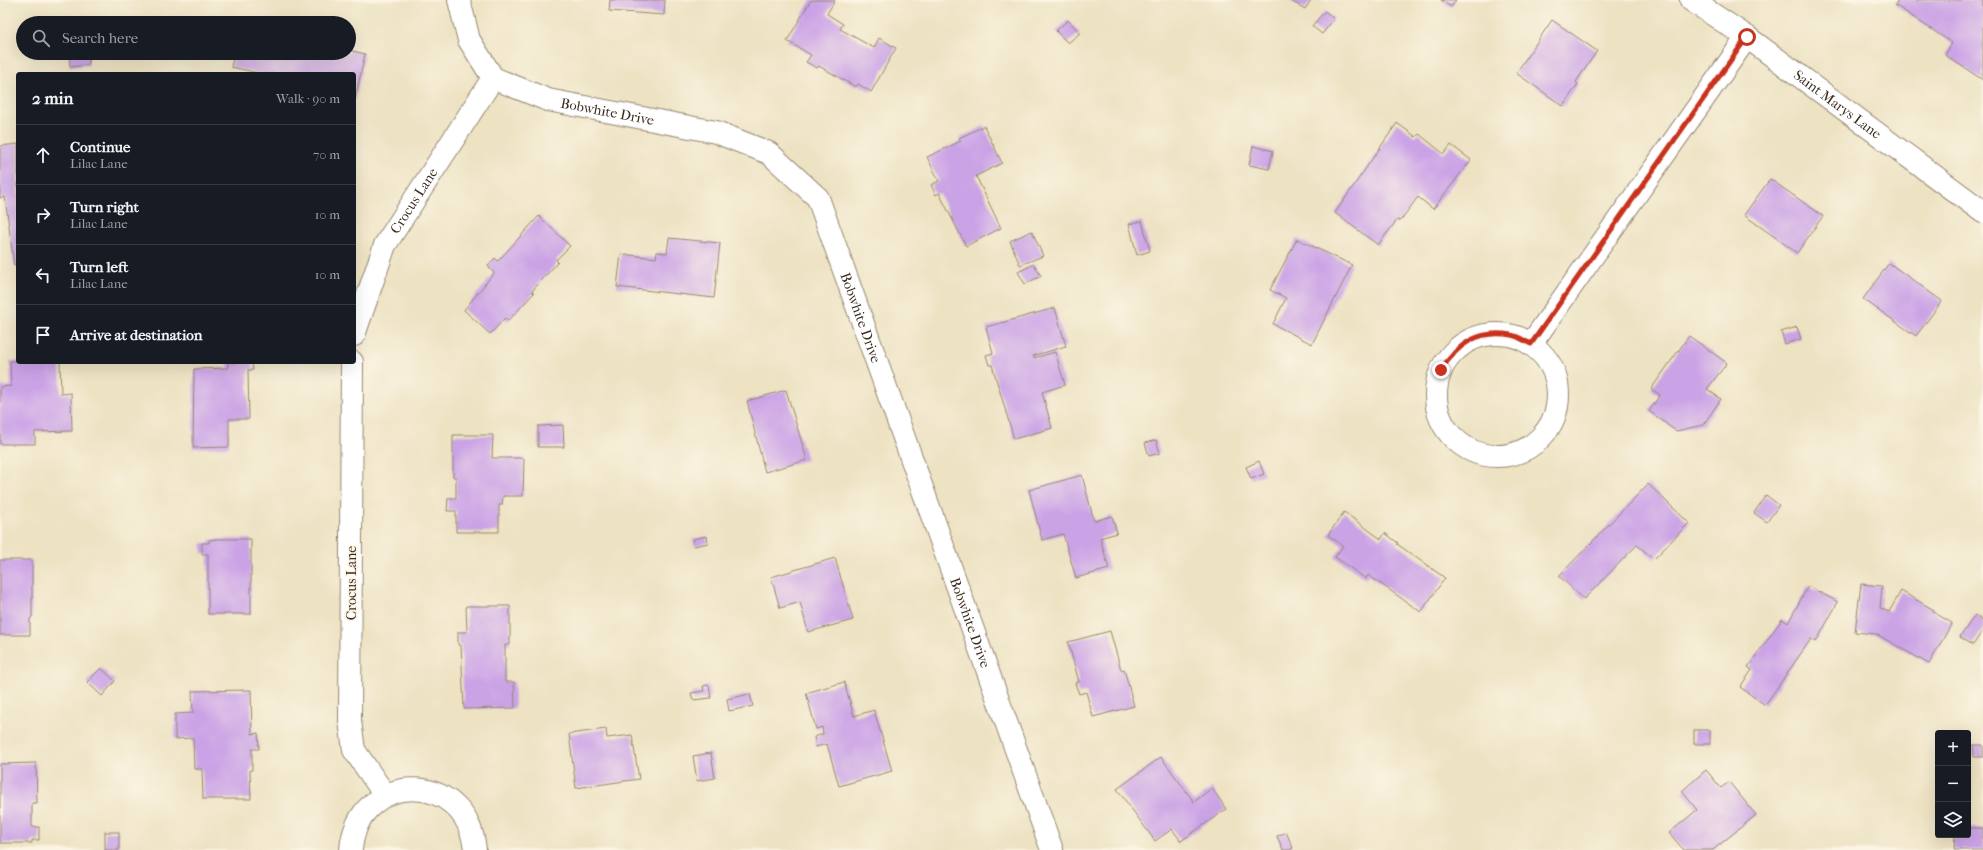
<!DOCTYPE html>
<meta charset="utf-8">
<style>
body{margin:0;font-family:"IM FELL French Canon",serif;background:#242831;color:#f1f3f6}
.controls{position:absolute;right:12px;bottom:12px;display:grid;overflow:hidden;border-radius:4px;box-shadow:0 4px 16px #0002}
.controls button{width:36px;height:36px;display:grid;place-items:center;padding:0;border:0;border-bottom:1px solid #363941;background:#171b24;color:#f1f3f6;font:20px sans-serif}
.stop{position:absolute;width:12px;height:12px;margin:-9px;border:3px solid #c8321e;border-radius:50%;background:#fff}
.stop.end{background:#c8321e;border-color:#fff;box-shadow:0 1px 4px #0008}
.list{margin:0;padding:0;list-style:none}
h2{display:flex;justify-content:space-between;align-items:center;height:52px;margin:0;padding:0 16px;font-size:17px}
h2 small{font-size:13px;font-weight:400;color:#9ea1a6}
.list li{display:grid;grid-template-columns:26px 1fr auto;gap:12px;align-items:center;box-sizing:border-box;height:60px;padding:0 16px;border-top:1px solid #363941}
.list b{display:block;font-size:15px;white-space:nowrap}
.list p{margin:0;font-size:13px;white-space:nowrap;color:#9ea1a6}
.list em{font-size:13px;font-style:normal;color:#9ea1a6}
.icon{flex:none;width:22px;height:22px;fill:none;stroke:currentColor;stroke-width:2;stroke-linecap:round;stroke-linejoin:round}
.map{position:relative;flex:none;width:1983px;height:850px;overflow:hidden}
.search{position:absolute;background:#171b24;box-shadow:0 4px 16px #0002;left:16px;top:16px;width:340px;height:44px;display:flex;align-items:center;gap:10px;box-sizing:border-box;padding:0 14px;border-radius:22px;color:#9ea1a6;font-size:15px}
.panel{position:absolute;background:#171b24;box-shadow:0 4px 16px #0002;left:16px;top:72px;width:340px;height:292px;border-radius:4px}
.map>svg:first-child{display:block}
.building{fill:#caa2e6}
.lines{fill:none;stroke-linecap:round;stroke-linejoin:round}
.minor-casing{stroke:#948670;stroke-width:24}
.minor{stroke:#fff;stroke-width:22}
.route{stroke:#c8321e;stroke-width:5}
.labels{text-anchor:middle;stroke-width:3;stroke-linejoin:round;paint-order:stroke}
.street-label{font-size:14px;fill:#3b2a1e;stroke:#fcf5e5}
</style>
<div class="map">
<svg width="1983" height="850" viewBox="0 0 1983 850">
<rect width="100%" height="100%" fill="#fcf5e5"/>
<filter id="ink" filterUnits="userSpaceOnUse"><feTurbulence type="fractalNoise" baseFrequency=".025" numOctaves="2"/><feDisplacementMap in="SourceGraphic" scale="8" xChannelSelector="R" yChannelSelector="G"/><feConvolveMatrix kernelMatrix="1 2 1 2 8 2 1 2 1" color-interpolation-filters="sRGB"/></filter>
<filter id="wash" filterUnits="userSpaceOnUse"><feTurbulence type="fractalNoise" baseFrequency=".012" numOctaves="4" result="noise"/><feDisplacementMap in="SourceGraphic" scale="16" xChannelSelector="R" yChannelSelector="G"/><feGaussianBlur stdDeviation="0.9" result="paint"/><feColorMatrix in="noise" values="0 0 0 0 0 0 0 0 0 0 0 0 0 0 0 0 0 1.4 0 .05"/><feComposite in="paint" operator="in"/></filter>
<g filter="url(#wash)">
<rect width="100%" height="100%" fill="#ede2c2"/>
<g id="blocks">
<g class="building">
<polygon points="610,0 665,0 664,15 609,11"/>
<polygon points="811,0 835,0 827,14 843,24 840,29 874,48 879,38 896,48 871,92 858,84 856,87 819,66 817,68 806,62 811,55 787,41"/>
<polygon points="1289,0 1311,0 1305,9"/>
<polygon points="1441,0 1456,0 1451,7"/>
<polygon points="1898,0 1983,0 1983,80 1945,55 1952,43 1895,5"/>
<polygon points="1325,11 1334,19 1322,34 1312,26"/>
<polygon points="1068,20 1080,33 1068,43 1056,31"/>
<polygon points="1552,20 1597,51 1576,82 1578,84 1563,106 1516,73"/>
<polygon points="349,50 365,54 355,100 354,74 263,74 231,67 234,53 349,53"/>
<polygon points="69,53 87,53 89,65 70,67"/>
<polygon points="1397,123 1416,137 1419,134 1444,154 1451,145 1471,160 1433,209 1418,197 1400,221 1397,220 1378,245 1335,213"/>
<polygon points="984,126 1002,163 976,176 1001,228 966,246 939,193 936,195 931,185 939,181 927,157 961,141 959,138"/>
<polygon points="18,144 18,265 14,265 5,197 0,198 0,146"/>
<polygon points="1253,146 1273,151 1269,169 1249,165"/>
<polygon points="1770,179 1823,216 1797,253 1744,215"/>
<polygon points="539,216 570,246 556,260 558,262 532,291 534,293 508,321 505,318 490,334 464,310 494,273 488,266 495,258 498,261"/>
<polygon points="1142,221 1150,251 1137,255 1129,224"/>
<polygon points="1032,231 1043,256 1020,265 1010,241"/>
<polygon points="669,238 720,243 714,298 617,287 621,254 656,258 657,252 667,253"/>
<polygon points="1297,239 1352,265 1312,344 1273,324 1286,298 1270,290"/>
<polygon points="1889,263 1942,301 1916,336 1863,299"/>
<polygon points="1034,264 1041,276 1025,284 1018,272"/>
<polygon points="1055,308 1066,346 1033,356 1034,358 1055,352 1065,385 1042,392 1052,428 1014,439 992,365 989,365 986,355 993,353 986,327"/>
<polygon points="1797,327 1801,339 1785,344 1781,332"/>
<polygon points="1689,336 1727,363 1707,389 1721,399 1703,425 1676,431 1649,411 1660,395 1651,389"/>
<polygon points="10,361 60,362 61,394 71,393 72,431 35,432 35,444 0,444 0,387 11,386"/>
<polygon points="228,362 252,362 253,370 248,370 249,419 229,419 229,447 193,448 194,369 228,368"/>
<polygon points="786,390 807,460 765,472 747,401"/>
<polygon points="563,425 564,447 538,447 538,426"/>
<polygon points="453,435 493,435 492,458 524,458 523,496 503,496 502,505 499,505 499,532 456,532 456,511 447,511 448,498 456,498 456,477 453,477"/>
<polygon points="1156,440 1160,453 1149,456 1145,443"/>
<polygon points="1259,461 1264,474 1251,479 1246,467"/>
<polygon points="1082,475 1094,521 1112,516 1117,533 1100,538 1109,569 1076,578 1063,534 1042,540 1029,490"/>
<polygon points="1648,484 1689,523 1654,559 1637,545 1584,599 1559,576"/>
<polygon points="1766,495 1779,505 1767,522 1754,513"/>
<polygon points="1344,512 1381,539 1385,533 1398,543 1397,544 1445,578 1421,612 1368,575 1366,579 1335,557 1343,546 1328,535"/>
<polygon points="707,536 708,543 694,546 693,539"/>
<polygon points="217,539 251,539 251,614 208,614 208,554 202,554 202,543 209,543 209,540"/>
<polygon points="835,558 853,620 808,632 800,602 780,608 771,577"/>
<polygon points="0,560 32,560 32,617 30,619 30,635 0,635"/>
<polygon points="1861,584 1882,586 1880,608 1889,612 1901,591 1934,610 1933,612 1952,623 1929,664 1876,634 1855,632"/>
<polygon points="1808,586 1838,602 1816,642 1811,639 1765,705 1740,687 1752,670 1748,667 1782,619 1788,623"/>
<polygon points="466,606 510,606 510,645 505,645 505,682 514,682 515,708 464,709 461,645 458,645 458,632 467,632"/>
<polygon points="1975,615 1983,621 1983,630 1973,645 1960,637"/>
<polygon points="1110,631 1121,670 1124,669 1134,706 1093,717 1086,692 1079,694 1075,683 1079,682 1068,642"/>
<polygon points="101,668 115,681 102,696 87,682"/>
<polygon points="844,682 854,716 874,710 892,771 839,786 827,744 816,747 814,737 823,734 822,727 816,729 806,693"/>
<polygon points="709,685 711,698 693,700 691,693 704,691 703,686"/>
<polygon points="251,690 252,734 258,733 259,749 252,749 252,770 250,770 251,799 203,799 202,769 194,769 193,738 175,739 175,714 193,713 192,691"/>
<polygon points="750,694 753,706 729,711 727,699"/>
<polygon points="606,729 607,738 632,735 639,779 576,788 569,734"/>
<rect x="1694" y="730" width="16" height="14"/>
<polygon points="1973,745 1983,745 1983,757 1974,757"/>
<polygon points="711,753 715,778 697,781 693,756"/>
<polygon points="1161,757 1194,802 1212,788 1226,809 1181,841 1172,829 1155,841 1117,789"/>
<polygon points="36,763 37,803 32,803 32,827 39,827 39,840 32,840 32,843 0,843 0,764"/>
<polygon points="1706,770 1721,788 1729,782 1756,815 1713,850 1684,850 1669,833 1697,810 1682,791"/>
<polygon points="1968,828 1983,828 1983,850 1954,850 1955,835 1968,835"/>
<rect x="105" y="832" width="14" height="18"/>
<polygon points="1286,832 1293,848 1289,850 1283,850 1277,836"/>
</g>
</g>
</g>
<g filter="url(#ink)">
<use href="#blocks" fill-opacity="0" stroke="#948670" stroke-width="1"/>
<g class="lines">
<g class="minor-casing">
<g id="minor">
<path id="s1" d="M 459,0 L 469,40 L 493,78 L 548,100 L 716,132 L 769,153 L 818,198 L 1052,850"/>
<path id="s2" d="M 1691,0 L 1747,37 L 1983,212"/>
<circle cx="1497" cy="395" r="61"/>
<path id="s3" d="M 354,335 L 385,245 L 493,78"/>
<polyline points="1531,344 1747,37"/>
<polyline points="352,362 350,721 354,750 385,795"/>
<path d="M 351,850 C 357,770 467,768 475,850"/>
</g>
</g>
<use href="#minor" class="minor"/>
</g>
</g>
<g class="lines" filter="url(#ink)">
<path class="route" d="M 1441,370 C 1458,344 1478,329 1511,335 C 1518,336 1525,341 1531,344 L 1747,37"/>
</g>
<g class="labels">
<g class="street-label">
<text dy="5" stroke="none"><textPath href="#s2" startOffset="180">Saint Marys Lane</textPath></text>
<text dy="5" stroke="none"><textPath href="#s1" startOffset="206">Bobwhite Drive</textPath></text>
<text dy="5" stroke="none"><textPath href="#s3" startOffset="148">Crocus Lane</textPath></text>
<text dy="5" stroke="none"><textPath href="#s1" startOffset="567">Bobwhite Drive</textPath></text>
<text transform="translate(351 583) rotate(-90)" y="5">Crocus Lane</text>
<text dy="5" stroke="none"><textPath href="#s1" startOffset="891">Bobwhite Drive</textPath></text>
</g>
</g>
</svg>
<div class="controls">
<button>+</button>
<button>−</button>
<button><svg class="icon" aria-label="layers" viewBox="0 0 24 24"><path d="M12 4l9 5-9 5-9-5zM3 14l9 5 9-5"/></svg></button>
</div>
<div class="stop" style="left:1747px;top:37px"></div>
<div class="stop end" style="left:1441px;top:370px"></div>
<div class="search"><svg class="icon" aria-label="search" viewBox="0 0 24 24"><circle cx="10" cy="10" r="6"/><path d="M15 15l6 6"/></svg>Search here</div>
<section class="panel">
<h2>2 min<small>Walk · 90 m</small></h2>
<ul class="list">
<li><svg class="icon" aria-label="ahead" viewBox="0 0 24 24"><path d="M12 20V5M6 11l6-6 6 6"/></svg><div><b>Continue</b><p>Lilac Lane</p></div><em>70 m</em></li>
<li><svg class="icon" aria-label="right" viewBox="0 0 24 24"><path d="M7 20v-9h11M14 6l5 5-5 5"/></svg><div><b>Turn right</b><p>Lilac Lane</p></div><em>10 m</em></li>
<li><svg class="icon" aria-label="left" viewBox="0 0 24 24"><path d="M17 20v-9H6M10 6l-5 5 5 5"/></svg><div><b>Turn left</b><p>Lilac Lane</p></div><em>10 m</em></li>
<li><svg class="icon" aria-label="arrive" viewBox="0 0 24 24"><path d="M6 21V4h12l-3 4 3 4H6"/></svg><div><b>Arrive at destination</b></div></li>
</ul>
</section>
</div>
